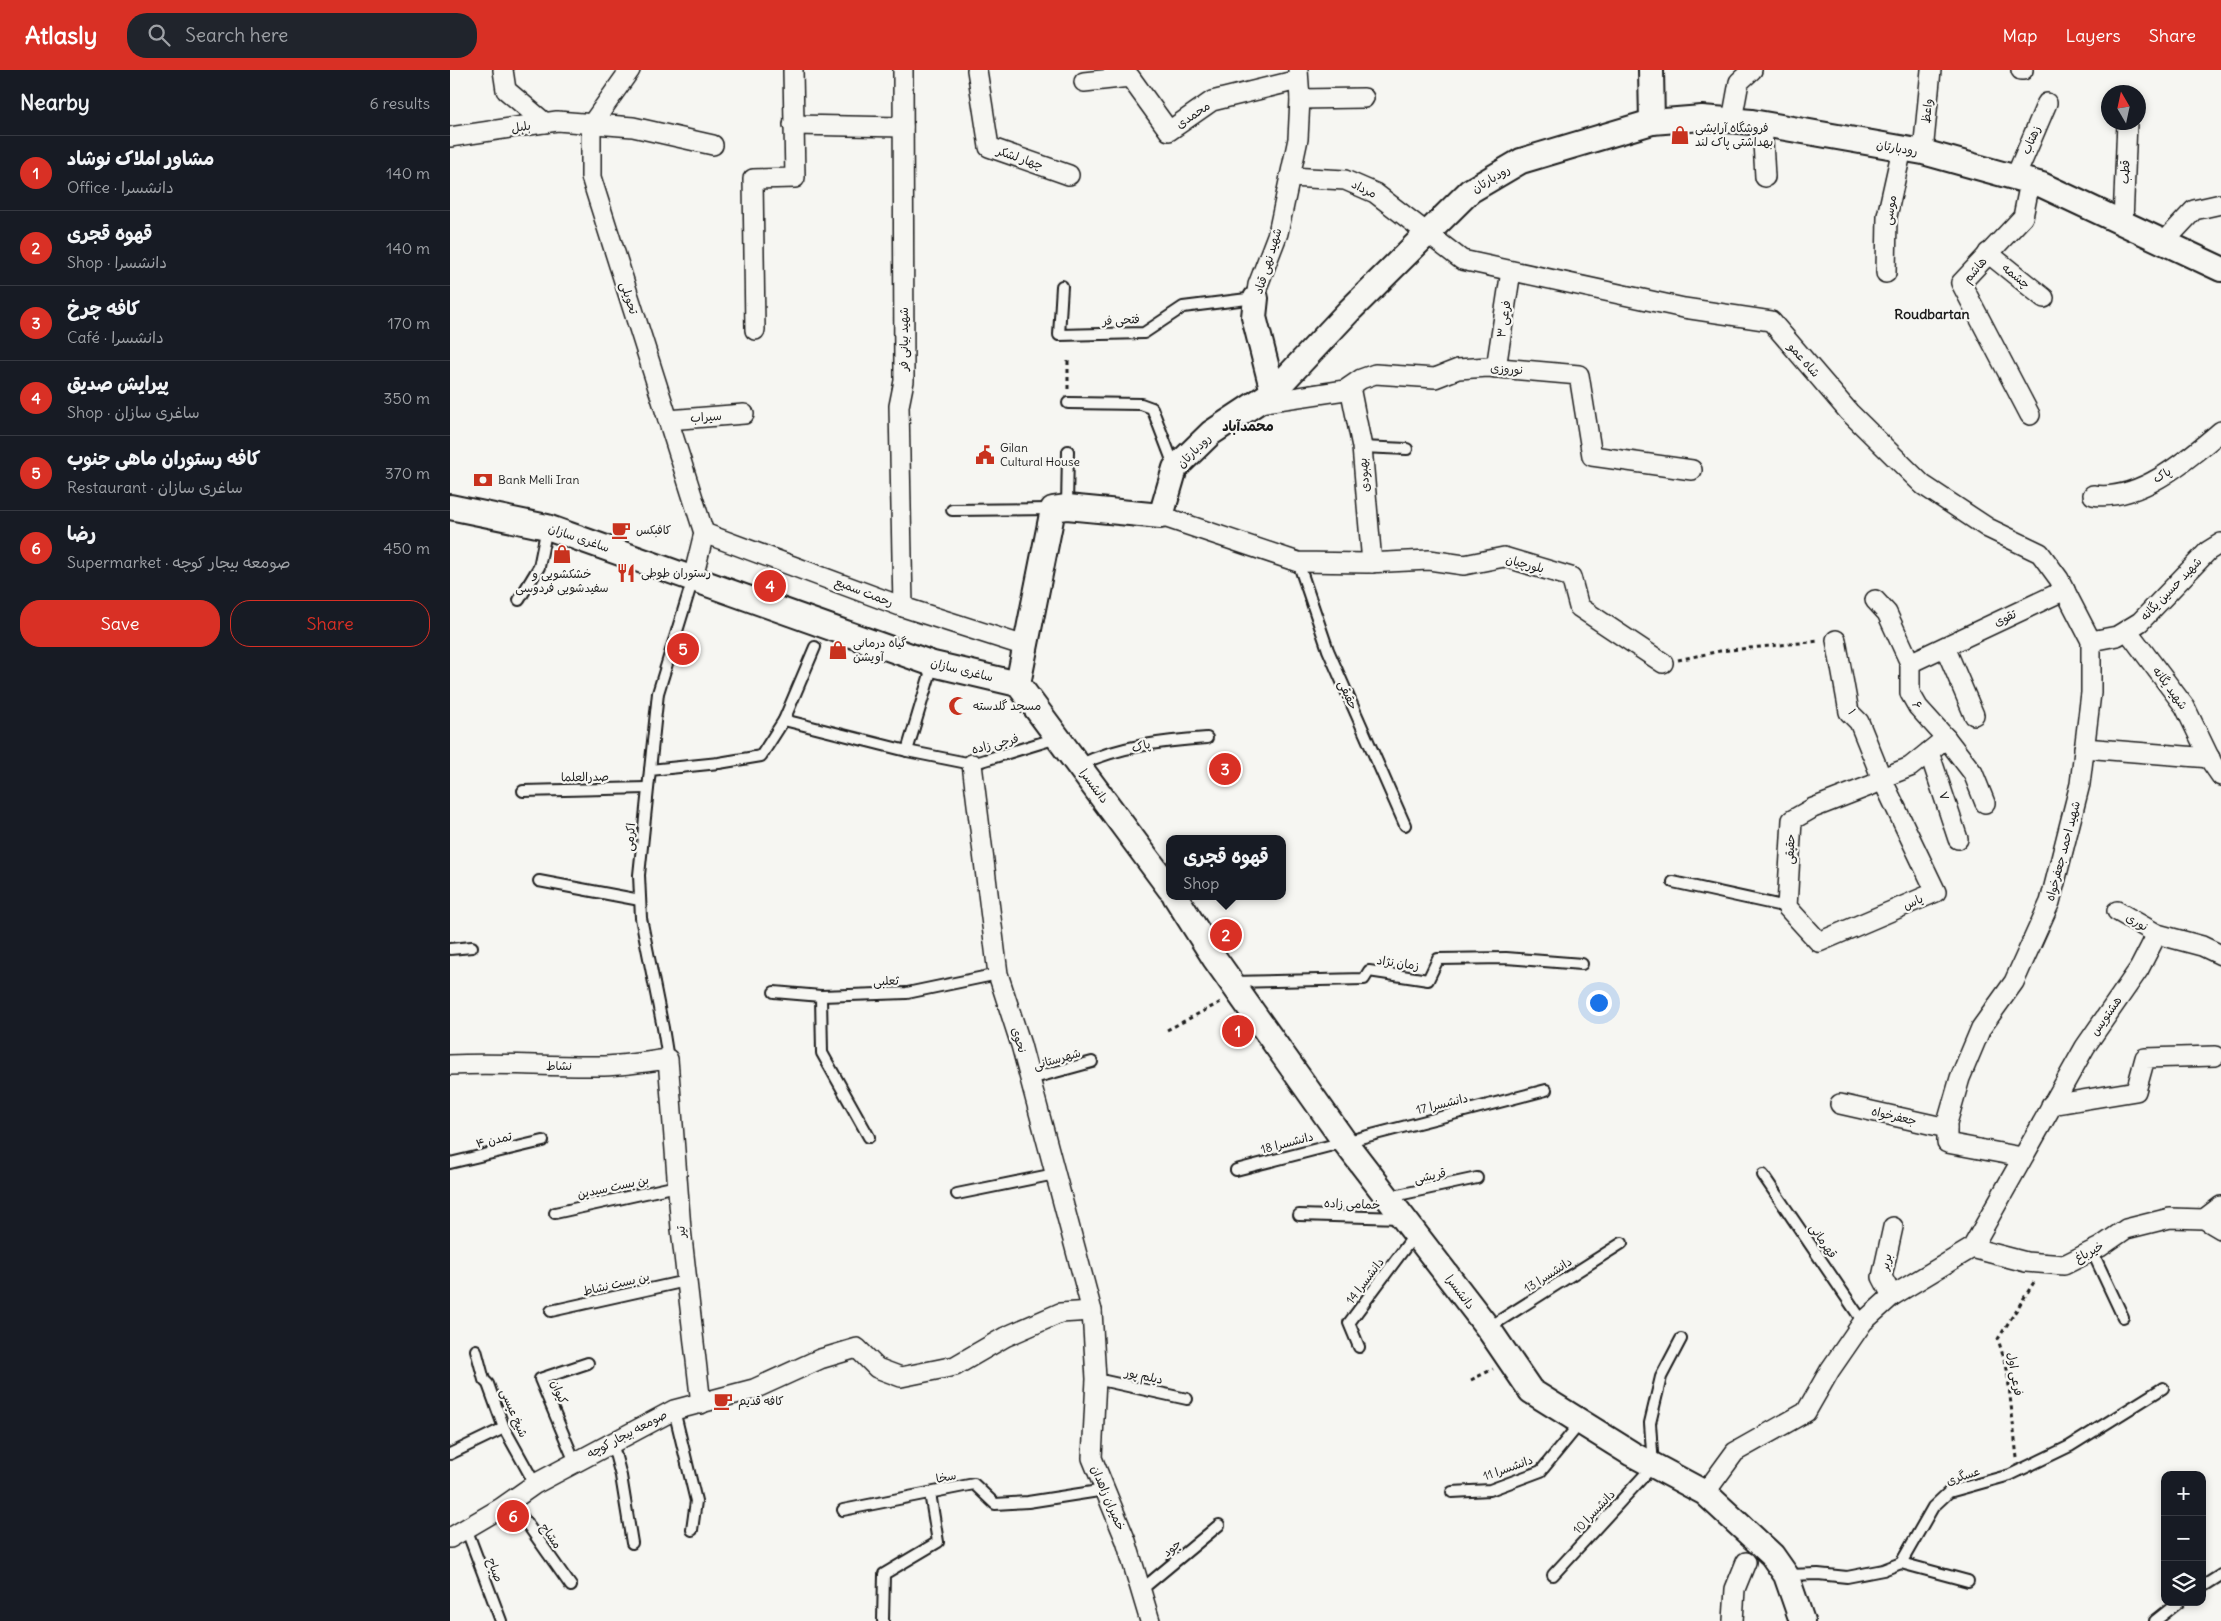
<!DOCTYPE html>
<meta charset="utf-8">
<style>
body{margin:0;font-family:Delius,"Playpen Sans Arabic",sans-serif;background:#20242c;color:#f1f3f6}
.controls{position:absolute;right:15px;bottom:15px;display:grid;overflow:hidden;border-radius:10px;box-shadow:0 2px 8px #0003}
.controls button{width:45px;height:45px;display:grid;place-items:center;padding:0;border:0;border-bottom:1px solid #363941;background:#171b24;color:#f1f3f6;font:25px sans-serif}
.compass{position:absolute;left:1651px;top:15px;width:45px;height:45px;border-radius:50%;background:#171b24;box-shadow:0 2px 8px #0003;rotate:351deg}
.you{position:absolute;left:1148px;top:932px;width:18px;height:18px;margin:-12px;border:4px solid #fff;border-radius:50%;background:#1a73e8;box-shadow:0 0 0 8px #1a73e833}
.badge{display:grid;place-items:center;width:32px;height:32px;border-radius:50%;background:#d93025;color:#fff;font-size:16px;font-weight:700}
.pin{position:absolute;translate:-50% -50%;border:2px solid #fff;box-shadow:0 1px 5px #0006}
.popup{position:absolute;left:716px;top:765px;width:120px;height:65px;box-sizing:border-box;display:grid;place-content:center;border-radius:10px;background:#171b24;filter:drop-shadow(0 1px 4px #0005);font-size:16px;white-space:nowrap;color:#9ea1a6}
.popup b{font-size:19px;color:#f1f3f6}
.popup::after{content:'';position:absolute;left:50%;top:100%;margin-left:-10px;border:10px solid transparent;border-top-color:#171b24}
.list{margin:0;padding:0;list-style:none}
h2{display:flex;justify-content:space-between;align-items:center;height:65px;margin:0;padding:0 20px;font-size:21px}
h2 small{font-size:16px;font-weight:400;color:#9ea1a6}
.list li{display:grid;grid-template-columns:32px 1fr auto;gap:15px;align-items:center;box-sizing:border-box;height:75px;padding:0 20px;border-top:1px solid #363941}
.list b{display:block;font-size:19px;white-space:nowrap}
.list p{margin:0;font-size:16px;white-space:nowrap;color:#9ea1a6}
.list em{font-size:16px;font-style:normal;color:#9ea1a6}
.actions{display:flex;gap:10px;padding:15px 20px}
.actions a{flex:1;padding:11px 0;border:1px solid #d93025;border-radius:20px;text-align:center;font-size:18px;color:#d93025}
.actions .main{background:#d93025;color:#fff}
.icon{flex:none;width:28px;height:28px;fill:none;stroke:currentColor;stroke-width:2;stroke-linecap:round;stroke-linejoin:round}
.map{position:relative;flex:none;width:1771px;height:1551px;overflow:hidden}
header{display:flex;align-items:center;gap:30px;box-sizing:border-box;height:70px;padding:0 25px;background:#d93025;color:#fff}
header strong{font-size:24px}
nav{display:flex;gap:28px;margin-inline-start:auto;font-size:18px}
.search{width:350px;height:45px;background:#20242c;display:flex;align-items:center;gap:12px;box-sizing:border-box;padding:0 18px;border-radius:20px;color:#9ea1a6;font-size:19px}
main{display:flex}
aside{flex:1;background:#171b24}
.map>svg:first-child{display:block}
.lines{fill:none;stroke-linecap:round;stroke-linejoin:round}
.service-casing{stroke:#1c1c1c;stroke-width:14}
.minor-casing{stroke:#1c1c1c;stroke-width:22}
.tertiary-casing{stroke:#1c1c1c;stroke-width:28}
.path{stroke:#1c1c1c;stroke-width:3;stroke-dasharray:4 4;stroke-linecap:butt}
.service{stroke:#f6f6f2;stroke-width:10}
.minor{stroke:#f6f6f2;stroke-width:19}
.tertiary{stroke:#f6f6f2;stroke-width:24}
.labels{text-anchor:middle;stroke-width:4.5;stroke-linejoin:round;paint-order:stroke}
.street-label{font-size:12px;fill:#1c1c1c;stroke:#f6f6f2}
.poi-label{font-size:12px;fill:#1c1c1c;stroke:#f6f6f2;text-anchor:start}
.neighbourhood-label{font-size:14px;font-weight:bold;fill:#1c1c1c;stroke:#f6f6f2}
</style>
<header>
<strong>Atlasly</strong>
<div class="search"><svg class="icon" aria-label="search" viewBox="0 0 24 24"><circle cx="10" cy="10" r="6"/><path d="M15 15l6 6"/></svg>Search here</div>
<nav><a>Map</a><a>Layers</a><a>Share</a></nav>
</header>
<main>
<aside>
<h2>Nearby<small>6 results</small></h2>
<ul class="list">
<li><span class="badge">1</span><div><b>مشاور املاک نوشاد</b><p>Office · دانشسرا</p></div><em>140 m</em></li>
<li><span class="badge">2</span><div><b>قهوه قجری</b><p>Shop · دانشسرا</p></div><em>140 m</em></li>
<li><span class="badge">3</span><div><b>کافه چرخ</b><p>Café · دانشسرا</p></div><em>170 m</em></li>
<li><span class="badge">4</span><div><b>پیرایش صدیق</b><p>Shop · ساغری سازان</p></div><em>350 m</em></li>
<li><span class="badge">5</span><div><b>کافه رستوران ماهی جنوب</b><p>Restaurant · ساغری سازان</p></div><em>370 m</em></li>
<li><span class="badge">6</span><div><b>رضا</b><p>Supermarket · صومعه بیجار کوچه</p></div><em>450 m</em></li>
</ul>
<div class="actions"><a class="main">Save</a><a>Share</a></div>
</aside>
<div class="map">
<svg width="1771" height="1551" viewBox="0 0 1771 1551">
<rect width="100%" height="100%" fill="#f6f6f2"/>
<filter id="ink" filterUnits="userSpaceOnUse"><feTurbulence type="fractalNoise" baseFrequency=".02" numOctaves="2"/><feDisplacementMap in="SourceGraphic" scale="10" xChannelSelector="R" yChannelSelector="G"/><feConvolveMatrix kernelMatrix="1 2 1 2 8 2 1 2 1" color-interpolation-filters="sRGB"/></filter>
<g filter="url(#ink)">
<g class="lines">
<g class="service-casing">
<g id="service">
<polyline points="612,216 609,265 694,263 733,237 805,228"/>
<polyline points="618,333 691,334 702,338 725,398"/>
<polyline points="912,377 957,379"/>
<polyline points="617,437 618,381"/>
<polyline points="502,440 603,439"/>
<polyline points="848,492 878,580 955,755"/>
<polyline points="69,530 89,497 97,457"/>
<polyline points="334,650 457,681 522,694 607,668"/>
<polyline points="457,681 483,594"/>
<path d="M 629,695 C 669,676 713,671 757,668"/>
<polyline points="200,700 208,623 243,509"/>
<polyline points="73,721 197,718"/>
<polyline points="89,811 190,830"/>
<polyline points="1223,812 1337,837"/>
<polyline points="0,879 22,877"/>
<polyline points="782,912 914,909 919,901 978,910 988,889 1056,888 1132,894"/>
<polyline points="324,922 371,926 457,923 548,904"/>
<polyline points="371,926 372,983 419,1067"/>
<polyline points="218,989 213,958 191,848 189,805 200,700 269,693 311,686 334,650 365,577"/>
<polyline points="580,1009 642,992"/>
<polyline points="0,1093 93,1071"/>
<polyline points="786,1100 1096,1020"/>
<polyline points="1313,1105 1413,1252"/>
<polyline points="507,1124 605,1104"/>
<polyline points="939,1127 1027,1108"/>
<polyline points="105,1143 227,1116"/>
<polyline points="849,1145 951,1148"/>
<polyline points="1642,1181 1673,1247"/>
<polyline points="101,1241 236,1211"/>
<polyline points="1038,1258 1172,1173"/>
<polyline points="909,1277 899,1253 966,1163"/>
<polyline points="26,1280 34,1310 38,1314 54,1358 85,1414"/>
<polyline points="646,1309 737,1329"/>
<polyline points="224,1340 246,1431 242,1460"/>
<polyline points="162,1372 171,1406 182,1473"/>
<polyline points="0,1384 54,1358"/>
<polyline points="125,1392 90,1309 138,1293"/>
<polyline points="1002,1422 1040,1420 1091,1401 1131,1352"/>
<polyline points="61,1431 121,1516"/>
<polyline points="393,1440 524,1414 545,1434 578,1432 655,1420"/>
<polyline points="16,1458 51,1551"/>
<polyline points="1451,1493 1518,1511"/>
<polyline points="1103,1505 1203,1396 1200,1353 1211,1307 1231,1269"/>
<polyline points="1337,1505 1368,1504 1397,1507 1433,1500 1451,1493 1483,1437 1499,1422 1560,1405 1620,1376 1713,1318"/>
<polyline points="1752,1517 1771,1505"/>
<polyline points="691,1520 769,1455"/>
<polyline points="433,1551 434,1504 488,1472 480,1423"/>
<polyline points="1705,1551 1729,1532"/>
</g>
</g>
<g class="minor-casing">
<g id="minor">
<polyline points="53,0 56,20 95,53"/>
<polyline points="180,0 141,55 141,107 254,463"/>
<polyline points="527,0 539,77 619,105"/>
<polyline points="1571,0 1573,0"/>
<polyline points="634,12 680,7 719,61 762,31 848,10"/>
<polyline points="850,29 914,28"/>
<polyline points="1282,50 1289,12 1302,0"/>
<polyline points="1312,54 1315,107"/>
<polyline points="343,55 453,57"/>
<polyline points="0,67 107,51 183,57 263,75"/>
<polyline points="1473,82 1481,0"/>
<polyline points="840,107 895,110 925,123 1012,190 1234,238 1321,251 1399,342 1473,415 1538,458 1590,483 1609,509 1641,571 1641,623 1630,714 1600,832 1564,912 1531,958 1510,1008 1497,1053 1497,1073 1572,1087"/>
<polyline points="1565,108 1597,33"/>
<polyline points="1580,112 1573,147 1511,213 1580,345"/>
<polyline points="1673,152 1677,52"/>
<polyline points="1714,172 1744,140 1771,134"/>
<polyline points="1538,183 1594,228"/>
<polyline points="1436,203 1437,146 1452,79"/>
<polyline points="806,228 808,215 828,163 848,69 850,29 848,0"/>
<polyline points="305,260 303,109 345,108 343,0"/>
<polyline points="1046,298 1061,201"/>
<polyline points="900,317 912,377 922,493"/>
<polyline points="809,333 895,320 911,309 925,304 985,308 1008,299 1038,297 1129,305 1142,386 1242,400"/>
<polyline points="218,350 294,344"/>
<path d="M 1643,425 C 1690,432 1738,389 1771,361"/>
<polyline points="711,446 848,492 917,493 979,490 1014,495 1054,487 1121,507 1129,537 1213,593"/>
<polyline points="254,463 453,537 575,576"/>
<polyline points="243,508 254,463"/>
<polyline points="1425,530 1437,543 1460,593 1615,520"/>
<polyline points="453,537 449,336 454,311 453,0"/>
<polyline points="1677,560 1735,637 1762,693 1771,706"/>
<polyline points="1386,570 1399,642 1409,652 1432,709 1486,822 1369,872 1337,837 1342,750 1363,738 1422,715 1442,704 1460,697 1496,668"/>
<polyline points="1641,571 1667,566 1690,552 1758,481 1771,473"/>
<polyline points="1495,577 1524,645"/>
<polyline points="1460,593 1460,623 1468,637 1496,668 1523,703 1535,733"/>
<polyline points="1634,678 1760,688"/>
<polyline points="1479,682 1508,769"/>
<polyline points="522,694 548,904 571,975 642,1241 646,1309 642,1388 676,1471 700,1551"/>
<polyline points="1667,841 1707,864 1752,876 1771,885"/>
<path d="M 0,995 C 50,992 99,997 149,996 C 172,996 195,992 218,989 L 231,1159 L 251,1334"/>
<polyline points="1390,1034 1497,1058"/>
<polyline points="1601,1035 1686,1021 1695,988 1765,986"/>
<polyline points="1754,1149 1771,1136"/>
<polyline points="1522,1178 1576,1192 1614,1195 1650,1177 1676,1159 1720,1148 1754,1149 1771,1159"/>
<polyline points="1442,1226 1432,1207 1443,1157"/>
<polyline points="1255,1423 1285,1382 1356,1342 1380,1300 1413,1252 1442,1226 1522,1178 1635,977 1689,899 1707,864"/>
<polyline points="0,1468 51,1438 85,1414 224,1340 304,1319 370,1289 407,1278 427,1298 451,1307 505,1296 555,1267 610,1243 642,1241"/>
<polyline points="1283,1551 1285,1519 1296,1492"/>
</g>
</g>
<g class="tertiary-casing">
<g id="tertiary">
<polyline points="1201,0 1202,52"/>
<polyline points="806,228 804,247 823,322"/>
<polyline points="0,437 97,457 483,594 568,614"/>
<polyline points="568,614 603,439 617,437 711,446 725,398 761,363 823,322 899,241 1020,121 1071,91 1202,52 1252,48 1302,52 1473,82 1592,115 1771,199"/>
<polyline points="568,614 720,819"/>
<polyline points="725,826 765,889 894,1071 1038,1258 1081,1321 1182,1384 1255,1423 1322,1485 1336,1505 1352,1551"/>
</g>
</g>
<g class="path">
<polyline points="618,291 618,320"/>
<polyline points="1228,590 1270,581 1370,571"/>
<polyline points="717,960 771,932"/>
<polyline points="1021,1310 1043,1299"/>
<polyline points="1567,1388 1557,1299 1548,1269 1586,1209"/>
</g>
<use href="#service" class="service"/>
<use href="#minor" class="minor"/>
<use href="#tertiary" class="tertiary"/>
</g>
</g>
<defs>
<g id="shop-bare" transform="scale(1.5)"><path d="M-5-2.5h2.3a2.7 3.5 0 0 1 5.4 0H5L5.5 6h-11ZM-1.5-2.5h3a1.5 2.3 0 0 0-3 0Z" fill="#c8321e" stroke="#f6f6f2" stroke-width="2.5" paint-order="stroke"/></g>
<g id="civic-bare" transform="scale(1.5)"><path d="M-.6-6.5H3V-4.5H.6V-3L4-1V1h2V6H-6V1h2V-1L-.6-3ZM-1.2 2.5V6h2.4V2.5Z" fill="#c8321e" stroke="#f6f6f2" stroke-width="2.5" paint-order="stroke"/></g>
<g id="bank-bare" transform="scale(1.5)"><path d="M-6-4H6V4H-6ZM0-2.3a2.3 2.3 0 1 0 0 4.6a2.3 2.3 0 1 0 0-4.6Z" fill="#c8321e" stroke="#f6f6f2" stroke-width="2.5" paint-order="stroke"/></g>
<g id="cafe-bare" transform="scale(1.5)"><path d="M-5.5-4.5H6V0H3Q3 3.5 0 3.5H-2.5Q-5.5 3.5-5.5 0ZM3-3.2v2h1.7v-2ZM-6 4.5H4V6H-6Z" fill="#c8321e" stroke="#f6f6f2" stroke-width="2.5" paint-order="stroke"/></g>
<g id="restaurant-bare" transform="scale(1.5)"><path d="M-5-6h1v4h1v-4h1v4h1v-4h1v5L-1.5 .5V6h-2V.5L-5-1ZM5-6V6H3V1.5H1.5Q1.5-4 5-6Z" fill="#c8321e" stroke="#f6f6f2" stroke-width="2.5" paint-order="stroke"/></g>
<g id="mosque-bare" transform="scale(1.5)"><path d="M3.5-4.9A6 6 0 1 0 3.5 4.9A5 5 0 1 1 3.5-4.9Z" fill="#c8321e" stroke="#f6f6f2" stroke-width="2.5" paint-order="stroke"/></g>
</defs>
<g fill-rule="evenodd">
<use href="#shop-bare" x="1230" y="65"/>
<use href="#civic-bare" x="535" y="385"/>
<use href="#bank-bare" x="33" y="410"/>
<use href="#cafe-bare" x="171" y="460"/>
<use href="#shop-bare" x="112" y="484"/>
<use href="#restaurant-bare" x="176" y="503"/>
<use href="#shop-bare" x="388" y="580"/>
<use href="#mosque-bare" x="508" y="636"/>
<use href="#cafe-bare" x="273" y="1331"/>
</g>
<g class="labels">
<g class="street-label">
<text transform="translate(1477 41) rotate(-84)" y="4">واعظ</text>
<text transform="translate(743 45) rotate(-34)" y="4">محمدی</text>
<text transform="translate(71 57) rotate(-8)" y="4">بلبل</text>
<text transform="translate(1581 70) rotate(-67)" y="4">زهتاب</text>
<text transform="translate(1447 78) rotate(10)" y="4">رودبارتان</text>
<text transform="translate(570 88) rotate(19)" y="4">چهار لشکر</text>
<text transform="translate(1675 102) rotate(-88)" y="4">قطب</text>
<text transform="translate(1041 109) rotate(-31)" y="4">رودبارتان</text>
<text transform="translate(914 119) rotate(26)" y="4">مرداد</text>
<text transform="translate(1440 140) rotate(-81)" y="4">موسی</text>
<text transform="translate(818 191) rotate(-73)" y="4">شهید نهی قناد</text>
<text transform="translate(1525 200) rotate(-50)" y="4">هاشم</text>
<text transform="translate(1566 206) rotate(39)" y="4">چشمه</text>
<text transform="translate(179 228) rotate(72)" y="4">تحویلی</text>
<text transform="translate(1054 249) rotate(-81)" y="4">فرعی ۳</text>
<text transform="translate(671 250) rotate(-3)" y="4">فتحی فر</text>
<text transform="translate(454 269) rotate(-90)" y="4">شهید بیانی فر</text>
<text transform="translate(1354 290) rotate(49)" y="4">شاه عمو</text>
<text transform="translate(1057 299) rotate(4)" y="4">نوروزی</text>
<text transform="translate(256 347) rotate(-4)" y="4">سیراب</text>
<text transform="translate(744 381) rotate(-45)" y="4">رودبارتان</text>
<text transform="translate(914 405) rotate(-95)" y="4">بهبودی</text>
<text transform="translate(1712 405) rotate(-30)" y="4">پاک</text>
<text transform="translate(129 468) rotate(19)" y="4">ساغری سازان</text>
<text transform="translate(1075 494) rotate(15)" y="4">بلورچیان</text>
<text transform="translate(1721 519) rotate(-46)" y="4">شهید حسین یگانه</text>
<text transform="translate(414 522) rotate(21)" y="4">رحمت سمیع</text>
<text transform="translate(1555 548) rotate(-25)" y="4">تقوی</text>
<text transform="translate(512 600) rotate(14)" y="4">ساغری سازان</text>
<text transform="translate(1720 618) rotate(54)" y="4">شهید یگانه</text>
<text transform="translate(898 625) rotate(66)" y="4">حقیقی</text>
<text transform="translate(1467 635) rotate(56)" y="4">۶</text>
<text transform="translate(1402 642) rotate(60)" y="4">۱</text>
<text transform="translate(545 674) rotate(-14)" y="4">فرجی زاده</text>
<text transform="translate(691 676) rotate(-14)" y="4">پاک</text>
<text transform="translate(135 707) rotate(-1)" y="4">صدرالعلما</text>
<text transform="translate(644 716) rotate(53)" y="4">دانشسرا</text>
<text transform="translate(1494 726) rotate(71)" y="4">۷</text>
<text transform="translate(180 767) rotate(-85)" y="4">اکرمی</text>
<text transform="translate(1340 779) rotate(-87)" y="4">حقیقی</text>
<text transform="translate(1613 781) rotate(-75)" y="4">شهید احمد جعفرخواه</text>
<text transform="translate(1463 832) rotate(-23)" y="4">یاس</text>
<text transform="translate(1687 852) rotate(30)" y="4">نوری</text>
<text transform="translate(948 893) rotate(8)" y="4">زمان نژاد</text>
<text transform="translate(436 911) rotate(-2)" y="4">ثعلبی</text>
<text transform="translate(1656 946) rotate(-55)" y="4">هشتویس</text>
<text transform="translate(569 970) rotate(73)" y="4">نحوی</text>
<text transform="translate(607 989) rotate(-16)" y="4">شهرستانی</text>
<text x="109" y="1000">نشاط</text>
<text transform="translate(992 1034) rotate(-14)" y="4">دانشسرا 17</text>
<text transform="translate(1444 1046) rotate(13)" y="4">جعفرخواه</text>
<text transform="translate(44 1070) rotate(-13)" y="4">تمدن ۴</text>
<text transform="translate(837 1073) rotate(-15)" y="4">دانشسرا 18</text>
<text transform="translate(980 1106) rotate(-12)" y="4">قریشی</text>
<text transform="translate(163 1117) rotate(-12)" y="4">بن بست سیدین</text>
<text transform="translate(902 1134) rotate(2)" y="4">خمامی زاده</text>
<text transform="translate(231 1162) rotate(-96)" y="4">تیر</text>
<text transform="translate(1373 1171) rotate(56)" y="4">قهرمانی</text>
<text transform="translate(1639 1182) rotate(-28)" y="4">خیرباغ</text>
<text transform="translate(1436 1192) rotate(-78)" y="4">بربر</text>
<text transform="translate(1098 1205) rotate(-33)" y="4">دانشسرا 13</text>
<text transform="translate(915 1211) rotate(-53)" y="4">دانشسرا 14</text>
<text transform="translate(166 1214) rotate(-13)" y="4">بن بست نشاط</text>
<text transform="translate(1010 1222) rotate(53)" y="4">دانشسرا</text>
<text transform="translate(1565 1304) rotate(80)" y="4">فرعی اول</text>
<text transform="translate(694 1306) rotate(12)" y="4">دیلم پور</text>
<text transform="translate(109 1322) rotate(67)" y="4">کیوان</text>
<text transform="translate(64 1343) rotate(67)" y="4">شیخ عیسی</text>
<text transform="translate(177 1364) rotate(-28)" y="4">صومعه بیجار کوچه</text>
<text transform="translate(1058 1398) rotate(-20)" y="4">دانشسرا 11</text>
<text transform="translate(1513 1406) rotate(-18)" y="4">عسگری</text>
<text transform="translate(496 1407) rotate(-11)" y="4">سخا</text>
<text transform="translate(658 1428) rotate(67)" y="4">خمیران زاهدان</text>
<text transform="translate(1144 1442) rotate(-47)" y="4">دانشسرا 10</text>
<text transform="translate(101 1466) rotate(55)" y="4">مسّاح</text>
<text transform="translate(722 1478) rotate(-40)" y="4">جود</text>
<text transform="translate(45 1500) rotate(70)" y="4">صباح</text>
</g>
<g class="poi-label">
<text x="1245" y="62">فروشگاه آرایشی<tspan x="1245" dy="14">بهداشتی پاک لند</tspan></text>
<text x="550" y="382">Gilan<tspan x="550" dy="14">Cultural House</tspan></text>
<text x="48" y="414">Bank Melli Iran</text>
<text x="186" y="464">کافبکس</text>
<text x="191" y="507">رستوران طوطی</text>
<text x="112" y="508" text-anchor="middle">خشکشویی و<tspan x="112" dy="14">سفیدشویی فردوسی</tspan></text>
<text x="403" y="577">گیاه درمانی<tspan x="403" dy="14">آویشن</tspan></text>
<text x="523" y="640">مسجد گلدسته</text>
<text x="288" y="1335">کافه قدیم</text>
</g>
<g class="neighbourhood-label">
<text x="1482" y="249">Roudbartan</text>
<text x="798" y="361">محمدآباد</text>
</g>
</g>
</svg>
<div class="controls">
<button>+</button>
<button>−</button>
<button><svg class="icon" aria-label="layers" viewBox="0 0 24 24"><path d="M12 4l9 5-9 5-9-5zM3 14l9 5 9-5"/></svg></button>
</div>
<svg class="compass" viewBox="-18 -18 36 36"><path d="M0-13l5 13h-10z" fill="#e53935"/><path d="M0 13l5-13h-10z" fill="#9ea1a6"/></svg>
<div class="you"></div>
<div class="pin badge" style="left:788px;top:961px">1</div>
<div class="pin badge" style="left:776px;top:865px">2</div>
<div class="popup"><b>قهوه قجری</b>Shop</div>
<div class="pin badge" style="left:775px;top:699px">3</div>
<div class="pin badge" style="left:320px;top:516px">4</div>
<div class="pin badge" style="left:233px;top:579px">5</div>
<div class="pin badge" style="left:63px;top:1446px">6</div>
</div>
</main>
